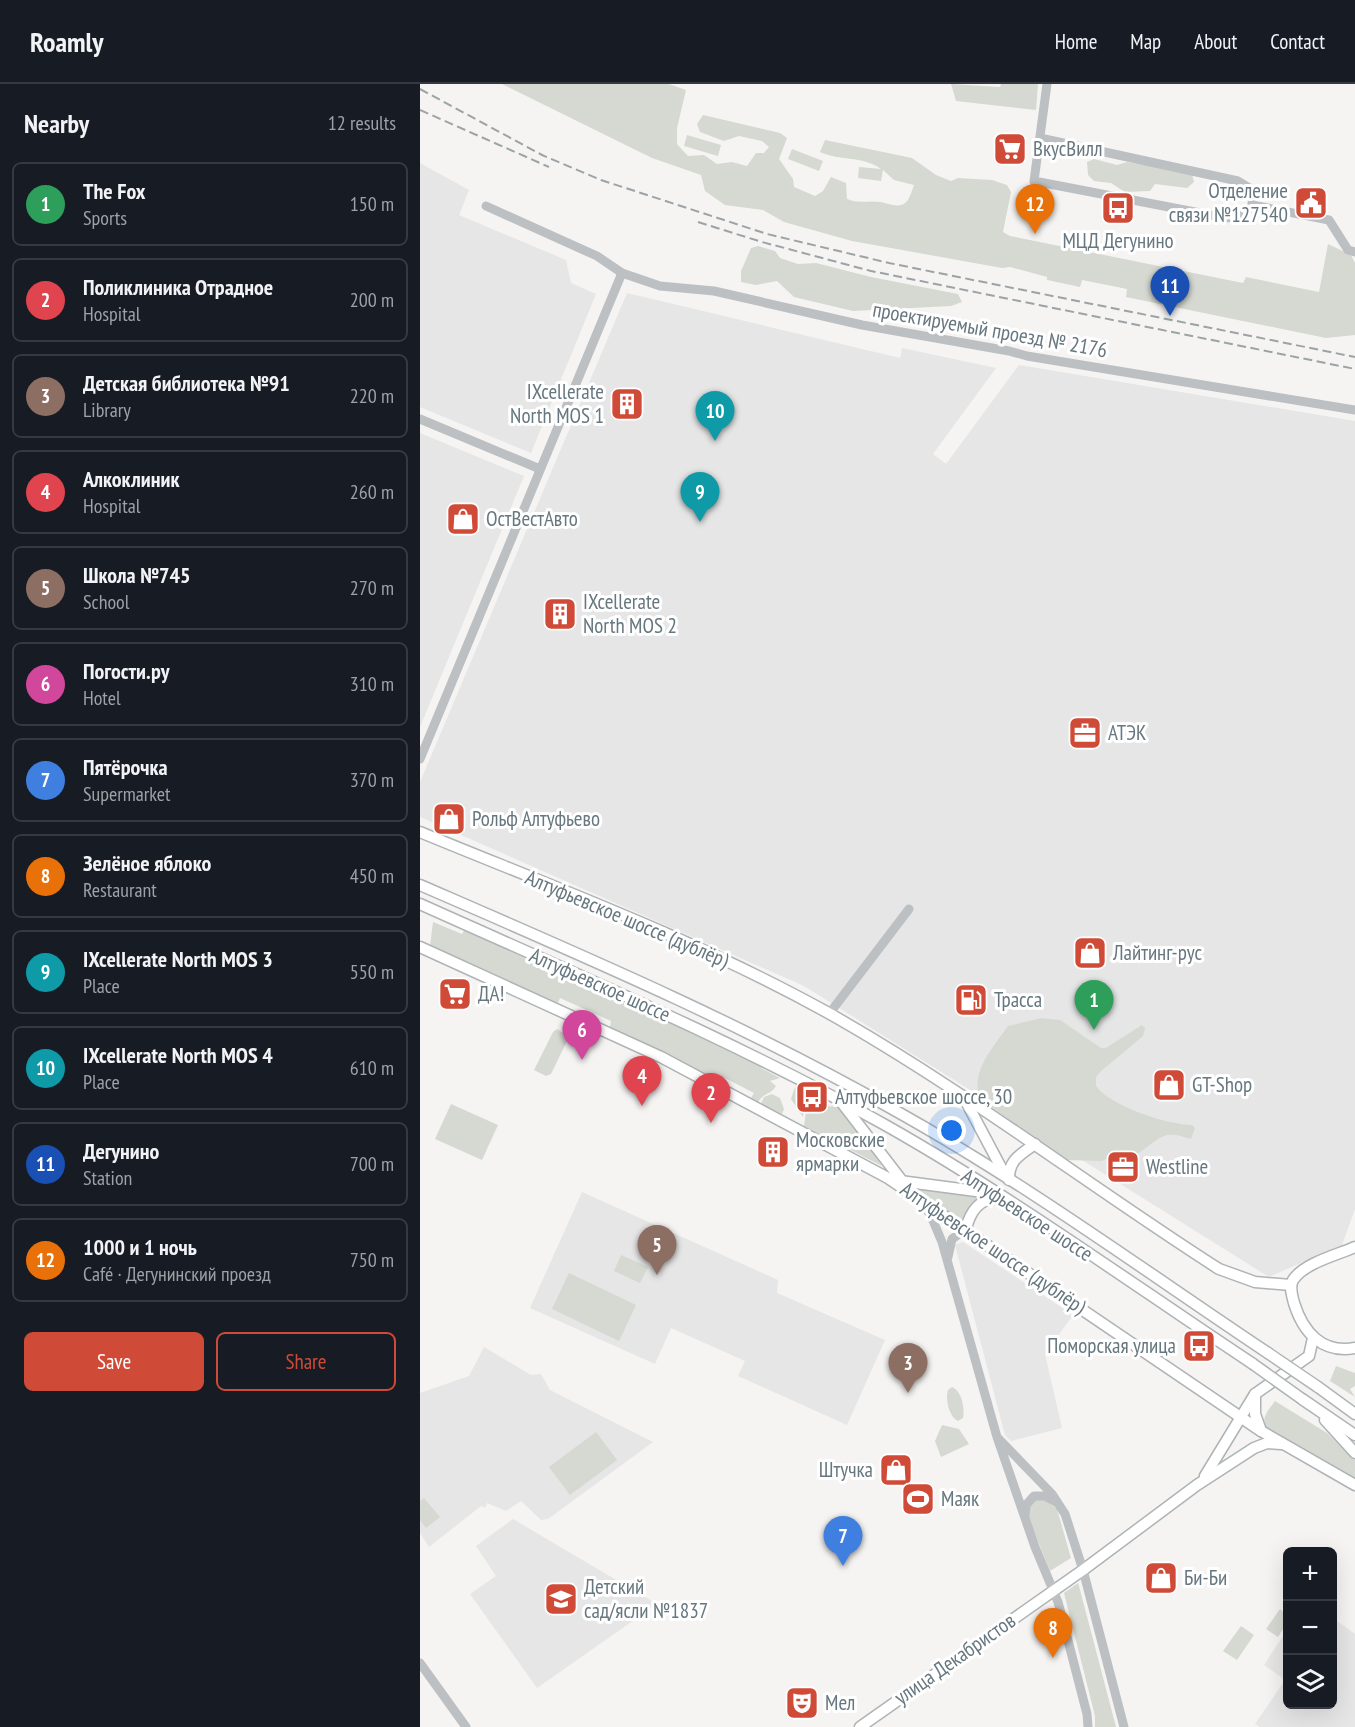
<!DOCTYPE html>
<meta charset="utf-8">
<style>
body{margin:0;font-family:"PT Sans Narrow",sans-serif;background:#20242c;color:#f1f3f6}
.controls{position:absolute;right:18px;bottom:18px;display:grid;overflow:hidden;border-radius:9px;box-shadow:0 6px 24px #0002}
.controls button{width:54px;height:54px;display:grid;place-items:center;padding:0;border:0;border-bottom:2px solid #363941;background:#171b24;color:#f1f3f6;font:30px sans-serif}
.you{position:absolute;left:532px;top:1047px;width:21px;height:21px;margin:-15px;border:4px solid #fff;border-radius:50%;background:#1a73e8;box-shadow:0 0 0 9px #1a73e833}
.badge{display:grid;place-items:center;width:39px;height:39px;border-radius:50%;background:#d04b37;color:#fff;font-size:20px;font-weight:700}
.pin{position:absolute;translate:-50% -50px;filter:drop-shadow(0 2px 3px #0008)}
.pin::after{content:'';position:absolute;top:32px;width:21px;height:18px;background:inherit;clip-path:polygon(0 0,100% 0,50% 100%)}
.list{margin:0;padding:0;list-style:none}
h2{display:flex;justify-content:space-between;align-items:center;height:78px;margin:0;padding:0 24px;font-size:26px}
h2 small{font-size:20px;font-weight:400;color:#9ea1a6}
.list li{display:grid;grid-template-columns:39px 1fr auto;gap:18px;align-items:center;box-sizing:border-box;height:84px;margin:0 12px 12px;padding:0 12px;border:2px solid #363941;border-radius:9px}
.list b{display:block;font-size:22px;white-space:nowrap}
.list p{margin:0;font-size:20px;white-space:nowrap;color:#9ea1a6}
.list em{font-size:20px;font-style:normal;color:#9ea1a6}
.actions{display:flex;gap:12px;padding:18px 24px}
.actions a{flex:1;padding:14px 0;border:2px solid #d04b37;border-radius:9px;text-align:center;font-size:21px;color:#d04b37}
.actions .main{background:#d04b37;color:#fff}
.icon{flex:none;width:33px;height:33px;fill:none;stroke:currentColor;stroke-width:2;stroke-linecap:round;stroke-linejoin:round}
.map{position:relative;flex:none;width:935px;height:1643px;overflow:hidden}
header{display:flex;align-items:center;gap:36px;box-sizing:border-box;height:84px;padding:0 30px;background:#171b24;border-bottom:2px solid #363941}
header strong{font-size:28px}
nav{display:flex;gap:33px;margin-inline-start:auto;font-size:21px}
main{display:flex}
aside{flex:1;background:#171b24}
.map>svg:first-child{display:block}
.built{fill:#e5e6e5}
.green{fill:#d5d9d1}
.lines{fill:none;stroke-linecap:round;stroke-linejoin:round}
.major-casing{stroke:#aeb3b5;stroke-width:13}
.minor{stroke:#bcc0c3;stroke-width:9}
.major{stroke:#fff;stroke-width:10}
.rail{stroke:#9ca3a7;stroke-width:2;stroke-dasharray:9 4.5;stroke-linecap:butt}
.major-bridge-casing{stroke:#aeb3b5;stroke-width:13;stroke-linecap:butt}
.major-bridge{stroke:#fff;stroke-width:10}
.labels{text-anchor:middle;stroke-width:6;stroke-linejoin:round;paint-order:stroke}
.poi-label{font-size:21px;fill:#67777f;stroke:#fff;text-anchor:start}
.street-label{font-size:21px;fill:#67777f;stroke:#fff}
</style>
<header>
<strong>Roamly</strong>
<nav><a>Home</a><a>Map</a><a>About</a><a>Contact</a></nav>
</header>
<main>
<aside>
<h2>Nearby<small>12 results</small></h2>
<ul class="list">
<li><span class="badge" style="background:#2e9e5b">1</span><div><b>The Fox</b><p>Sports</p></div><em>150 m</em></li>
<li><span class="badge" style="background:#e0444e">2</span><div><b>Поликлиника Отрадное</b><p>Hospital</p></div><em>200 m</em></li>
<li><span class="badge" style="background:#8d6e63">3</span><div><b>Детская библиотека №91</b><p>Library</p></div><em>220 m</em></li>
<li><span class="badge" style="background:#e0444e">4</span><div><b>Алкоклиник</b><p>Hospital</p></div><em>260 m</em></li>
<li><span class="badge" style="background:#8d6e63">5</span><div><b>Школа №745</b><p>School</p></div><em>270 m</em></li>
<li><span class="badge" style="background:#d1479c">6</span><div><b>Погости.ру</b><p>Hotel</p></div><em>310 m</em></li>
<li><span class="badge" style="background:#3f7fe0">7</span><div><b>Пятёрочка</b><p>Supermarket</p></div><em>370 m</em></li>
<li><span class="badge" style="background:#e8710a">8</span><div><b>Зелёное яблоко</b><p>Restaurant</p></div><em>450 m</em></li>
<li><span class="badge" style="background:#0f9aa8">9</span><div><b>IXcellerate North MOS 3</b><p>Place</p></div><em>550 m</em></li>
<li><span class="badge" style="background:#0f9aa8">10</span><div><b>IXcellerate North MOS 4</b><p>Place</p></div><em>610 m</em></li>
<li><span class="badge" style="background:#1a4fb4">11</span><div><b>Дегунино</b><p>Station</p></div><em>700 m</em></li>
<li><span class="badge" style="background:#e8710a">12</span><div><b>1000 и 1 ночь</b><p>Café · Дегунинский проезд</p></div><em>750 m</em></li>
</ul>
<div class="actions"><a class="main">Save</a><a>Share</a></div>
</aside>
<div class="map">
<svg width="935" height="1643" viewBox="0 0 935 1643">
<rect width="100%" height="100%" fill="#f5f4f2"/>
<g class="built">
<polygon points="0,79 49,106 39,131 146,176 151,199 176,210 111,369 0,323"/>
<polygon points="207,209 480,274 482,264 576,284 513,370 526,380 599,281 935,337 935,1125 922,1161 849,1193 384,902 0,733 0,698"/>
<polygon points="0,349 104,392 0,643"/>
<polygon points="162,1108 358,1196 357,1209 465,1256 427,1341 318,1292 325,1277 251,1244 235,1280 110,1224"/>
<polygon points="543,1158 653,1231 625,1270 642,1344 591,1357 585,1351 535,1161"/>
<polygon points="64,1263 111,1291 121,1290 130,1306 233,1358 128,1435 121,1436 101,1417 86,1427 67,1419 65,1424 61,1422 9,1463 0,1449 0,1309 49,1292"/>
<polygon points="93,1435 237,1520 117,1604 50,1510 76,1492 56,1462"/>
<polygon points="913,1534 935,1550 935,1643 840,1643 835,1640 865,1596 844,1581 867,1546 868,1620 912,1620"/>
</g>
<g class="green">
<path d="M 82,0 L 249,0 L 266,6 L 257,44 L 257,60 L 268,72 L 284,71 L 297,80 L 312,78 L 327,82 L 336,69 L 344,69 L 349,63 L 342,57 L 319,52 L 304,57 L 280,48 L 277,40 L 283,31 L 360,49 L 367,54 L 359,75 L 373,95 L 374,103 L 395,112 L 403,107 L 411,93 L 426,99 L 427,115 C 438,120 449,116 461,118 C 467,119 474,123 481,121 C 489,119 491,109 494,101 L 474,96 L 463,86 L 461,97 L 438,94 L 439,83 L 461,85 C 445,72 419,77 400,68 L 405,56 L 492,74 L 516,91 L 531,97 L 538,94 L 572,96 L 587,101 L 591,108 L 583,148 L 590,152 L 823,199 L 826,193 L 899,208 L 908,160 L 931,171 L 935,179 L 935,251 L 906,254 L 706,213 L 707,205 L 662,196 L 660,203 L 627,196 L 627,193 L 590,183 L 582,184 L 432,157 L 364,138 L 343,126 L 305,121 L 285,107 L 281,91 L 232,74 Z"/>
<polygon points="531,0 580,3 581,0 618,0 616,26 536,17"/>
<polygon points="267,51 301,61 298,72 264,62"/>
<polygon points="372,65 403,77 399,87 368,75"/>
<polygon points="674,75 697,81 707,78 767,88 772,90 774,98 767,104 735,100 730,107 705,108 691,99 674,97 668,91 667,78"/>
<polygon points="338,162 355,167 360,174 378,180 396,179 451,193 538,210 542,218 531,222 433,227 374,213 357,197 336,201 321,198 321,187 331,164"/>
<path d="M 13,838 L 42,850 L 45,845 L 343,980 L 341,984 L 360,994 L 350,997 L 356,1002 C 352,1010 343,1009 338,1018 L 331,1014 L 334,1009 L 299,991 L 296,996 L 190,943 L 191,937 L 140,914 L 138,919 L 10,862 Z"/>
<path d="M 622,934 L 640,936 L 681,964 L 686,964 L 722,941 L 725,944 L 723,952 L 681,987 L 676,993 L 676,1002 C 690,1022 748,1041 772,1041 L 775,1044 L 771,1055 C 764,1053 754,1049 747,1051 C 725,1058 722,1078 696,1070 L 682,1077 L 646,1076 L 560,1015 C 550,987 573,964 588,942 Z"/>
<polygon points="137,945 149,953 131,990 126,992 114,986 133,948"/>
<polygon points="375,1003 386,1009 383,1033 371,1015"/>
<polygon points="352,1010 360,1014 364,1025 362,1030 341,1020 344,1013"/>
<polygon points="388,1013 394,1016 395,1014 411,1023 414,1018 419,1022 462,1082 384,1042"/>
<polygon points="31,1020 78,1041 62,1076 15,1055"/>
<polygon points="496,1104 562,1111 550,1122 542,1136 496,1108"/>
<polygon points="201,1171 228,1183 220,1199 194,1187"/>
<polygon points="149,1189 216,1221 199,1257 132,1225"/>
<polygon points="916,1282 935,1289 935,1302 930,1305 935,1313 910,1297"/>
<path d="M 532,1303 C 542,1307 545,1325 543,1334 L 538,1337 C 529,1333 525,1315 528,1306 Z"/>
<path d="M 855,1317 L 907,1349 L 935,1376 L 935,1396 L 849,1347 C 839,1336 847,1328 855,1317 Z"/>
<polygon points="522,1341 539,1345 549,1360 521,1373 515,1357"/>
<polygon points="176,1348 197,1376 150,1411 129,1383"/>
<polygon points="4,1414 20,1433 6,1444 0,1436 0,1417"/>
<polygon points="622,1414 637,1425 651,1474 630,1487 607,1430 612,1416"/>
<polygon points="658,1499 659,1502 696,1643 675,1643 675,1632 644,1509"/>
<polygon points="860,1525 867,1531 867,1539 858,1553 846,1545"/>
<polygon points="821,1542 834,1551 817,1576 803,1567"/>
</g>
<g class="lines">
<g class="major-casing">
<g id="major">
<path d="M 0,748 C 136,804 274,855 403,926 C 541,1003 666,1100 799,1185 L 835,1198 L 871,1201"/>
<path d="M 0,801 C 161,871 323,940 476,1027 C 605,1099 725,1187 848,1269"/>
<path d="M 0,820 C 158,891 317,958 467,1042 C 594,1114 712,1200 833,1280"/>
<polyline points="0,863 241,973 468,1094 841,1347 935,1401"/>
<polyline points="543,1012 585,1091"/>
<polyline points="422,1019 486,1102"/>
<path d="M 589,1096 C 588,1076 601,1070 615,1060"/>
<polyline points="480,1097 571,1109"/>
<path d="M 546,1145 C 550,1128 560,1113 579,1115"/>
<path d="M 935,1163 C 917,1171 884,1179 873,1196 C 869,1203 872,1211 874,1219 C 883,1248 902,1270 935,1264"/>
<polyline points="898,1303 935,1330"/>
<polyline points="835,1310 835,1330 841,1347"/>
<polyline points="882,1315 935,1351"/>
<polyline points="905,1336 935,1369"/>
<polyline points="785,1392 835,1310 889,1272 893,1254"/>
<polyline points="440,1643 663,1486 777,1401 834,1364 847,1359 861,1360"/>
</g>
</g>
<g class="minor">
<polyline points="620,54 818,97 833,106 832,121 824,131 806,134 614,97 627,0"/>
<polyline points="832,121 909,136 928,166 935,168"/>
<polyline points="66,122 177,172 202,189 240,202 294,207 442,241 589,267 607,272 935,326"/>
<polyline points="0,335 120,385"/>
<polyline points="0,675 202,189"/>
<polyline points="409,930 489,825"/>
<polyline points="501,1118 511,1132 522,1158 577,1353 615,1463 638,1518 667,1630 668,1643"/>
<polyline points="528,1173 532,1155 546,1145"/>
<polyline points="579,1355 632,1410 645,1430 663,1486 704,1643"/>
<polyline points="605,1431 606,1421 614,1412 625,1412 636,1418"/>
<polyline points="0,1579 46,1643"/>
</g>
<use href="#major" class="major"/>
<g class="rail">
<polyline points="0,5 122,71 181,96 347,150 469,179 935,273"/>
<polyline points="0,26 129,83"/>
<polyline points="278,138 342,158 451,187 935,285"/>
</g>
<g class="major-bridge-casing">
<g id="major-bridge">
<polyline points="848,1269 898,1303"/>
<polyline points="833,1280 882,1315"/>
</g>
</g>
<use href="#major-bridge" class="major-bridge"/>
</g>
<defs>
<g id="supermarket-square" transform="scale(1.725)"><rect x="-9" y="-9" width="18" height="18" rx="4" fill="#d04b37" stroke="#fff"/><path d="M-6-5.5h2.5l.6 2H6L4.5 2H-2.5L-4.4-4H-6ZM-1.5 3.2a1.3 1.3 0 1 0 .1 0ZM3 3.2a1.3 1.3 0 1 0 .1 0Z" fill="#fff"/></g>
<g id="civic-square" transform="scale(1.725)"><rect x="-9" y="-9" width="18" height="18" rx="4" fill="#d04b37" stroke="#fff"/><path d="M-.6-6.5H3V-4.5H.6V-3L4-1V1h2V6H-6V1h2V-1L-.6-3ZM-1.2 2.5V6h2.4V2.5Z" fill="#fff"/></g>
<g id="bus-square" transform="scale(1.725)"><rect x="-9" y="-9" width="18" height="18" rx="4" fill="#d04b37" stroke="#fff"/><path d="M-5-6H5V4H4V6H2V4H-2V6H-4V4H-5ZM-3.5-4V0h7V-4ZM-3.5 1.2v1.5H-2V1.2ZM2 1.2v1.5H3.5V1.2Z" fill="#fff"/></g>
<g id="building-square" transform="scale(1.725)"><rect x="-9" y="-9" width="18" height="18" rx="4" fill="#d04b37" stroke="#fff"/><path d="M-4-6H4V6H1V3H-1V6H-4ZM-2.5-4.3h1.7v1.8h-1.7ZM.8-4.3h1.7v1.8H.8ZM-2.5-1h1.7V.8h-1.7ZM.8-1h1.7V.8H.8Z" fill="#fff"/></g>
<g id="shop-square" transform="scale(1.725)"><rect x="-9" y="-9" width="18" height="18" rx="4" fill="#d04b37" stroke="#fff"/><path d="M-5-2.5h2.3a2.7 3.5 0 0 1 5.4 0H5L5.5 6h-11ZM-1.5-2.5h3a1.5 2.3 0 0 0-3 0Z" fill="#fff"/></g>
<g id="office-square" transform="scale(1.725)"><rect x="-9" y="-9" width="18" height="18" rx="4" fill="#d04b37" stroke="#fff"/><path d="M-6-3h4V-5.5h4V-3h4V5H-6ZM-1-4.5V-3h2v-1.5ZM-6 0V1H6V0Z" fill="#fff"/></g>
<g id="fuel-square" transform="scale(1.725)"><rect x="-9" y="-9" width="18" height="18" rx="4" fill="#d04b37" stroke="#fff"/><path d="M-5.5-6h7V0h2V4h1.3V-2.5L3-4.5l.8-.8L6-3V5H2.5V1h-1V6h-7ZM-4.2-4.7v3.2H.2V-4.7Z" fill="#fff"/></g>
<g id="stadium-square" transform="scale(1.725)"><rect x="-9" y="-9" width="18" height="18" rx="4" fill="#d04b37" stroke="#fff"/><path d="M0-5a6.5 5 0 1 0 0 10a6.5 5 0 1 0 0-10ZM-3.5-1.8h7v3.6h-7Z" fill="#fff"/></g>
<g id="school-square" transform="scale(1.725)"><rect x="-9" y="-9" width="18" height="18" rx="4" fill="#d04b37" stroke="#fff"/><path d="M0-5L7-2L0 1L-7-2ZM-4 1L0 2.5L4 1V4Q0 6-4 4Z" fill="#fff"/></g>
<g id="theatre-square" transform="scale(1.725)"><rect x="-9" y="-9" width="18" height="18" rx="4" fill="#d04b37" stroke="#fff"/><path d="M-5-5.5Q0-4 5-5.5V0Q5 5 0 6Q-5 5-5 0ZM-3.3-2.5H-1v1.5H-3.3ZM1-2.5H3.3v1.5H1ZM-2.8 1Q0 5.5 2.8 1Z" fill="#fff"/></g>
</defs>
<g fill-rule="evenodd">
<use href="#supermarket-square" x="590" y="65"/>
<use href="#civic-square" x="891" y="119"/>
<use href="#bus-square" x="698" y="124"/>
<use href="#building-square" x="207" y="320"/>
<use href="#shop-square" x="43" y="435"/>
<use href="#building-square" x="140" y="530"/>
<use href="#office-square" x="665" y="649"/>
<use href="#shop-square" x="29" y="735"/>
<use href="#shop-square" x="670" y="869"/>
<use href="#supermarket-square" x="35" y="910"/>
<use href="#fuel-square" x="551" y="916"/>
<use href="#shop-square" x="749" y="1001"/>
<use href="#bus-square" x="392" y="1013"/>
<use href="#building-square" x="353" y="1068"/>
<use href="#office-square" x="703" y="1083"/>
<use href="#bus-square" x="779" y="1262"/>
<use href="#shop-square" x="476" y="1386"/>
<use href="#stadium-square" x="498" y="1415"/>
<use href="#shop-square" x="741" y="1494"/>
<use href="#school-square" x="141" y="1515"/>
<use href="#theatre-square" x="382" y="1619"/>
</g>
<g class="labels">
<g class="poi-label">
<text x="613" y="72">ВкусВилл</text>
<text x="868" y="114" text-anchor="end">Отделение<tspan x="868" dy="24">связи №127540</tspan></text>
<text x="698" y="164" text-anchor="middle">МЦД Дегунино</text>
<text x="184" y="315" text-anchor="end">IXcellerate<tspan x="184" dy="24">North MOS 1</tspan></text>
<text x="66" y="442">ОстВестАвто</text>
<text x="163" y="525">IXcellerate<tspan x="163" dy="24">North MOS 2</tspan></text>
<text x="688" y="656">АТЭК</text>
<text x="52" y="742">Рольф Алтуфьево</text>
<text x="693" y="876">Лайтинг-рус</text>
<text x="58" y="917">ДА!</text>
<text x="574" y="923">Трасса</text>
<text x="772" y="1008">GT-Shop</text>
<text x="415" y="1020">Алтуфьевское шоссе, 30</text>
<text x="376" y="1063">Московские<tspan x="376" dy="24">ярмарки</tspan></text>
<text x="726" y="1090">Westline</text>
<text x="756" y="1269" text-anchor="end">Поморская улица</text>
<text x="453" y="1393" text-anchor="end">Штучка</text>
<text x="521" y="1422">Маяк</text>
<text x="764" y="1501">Би-Би</text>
<text x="164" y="1510">Детский<tspan x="164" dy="24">сад/ясли №1837</tspan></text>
<text x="405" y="1626">Мел</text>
</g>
<g class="street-label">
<text transform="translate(570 246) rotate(10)" y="7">проектируемый проезд № 2176</text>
<text transform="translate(207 835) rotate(23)" y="7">Алтуфьевское шоссе (дублёр)</text>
<text transform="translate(180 901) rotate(24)" y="7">Алтуфьевское шоссе</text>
<text transform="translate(607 1131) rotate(33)" y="7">Алтуфьевское шоссе</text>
<text transform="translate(573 1164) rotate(34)" y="7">Алтуфьевское шоссе (дублёр)</text>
<text transform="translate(535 1575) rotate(-35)" y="7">улица Декабристов</text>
</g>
</g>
</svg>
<div class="controls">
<button>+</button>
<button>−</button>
<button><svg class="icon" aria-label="layers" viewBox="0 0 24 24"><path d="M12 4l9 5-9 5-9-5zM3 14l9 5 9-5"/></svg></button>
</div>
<div class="you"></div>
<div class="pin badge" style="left:674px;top:946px;background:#2e9e5b">1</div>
<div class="pin badge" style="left:291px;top:1039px;background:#e0444e">2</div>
<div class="pin badge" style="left:488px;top:1309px;background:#8d6e63">3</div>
<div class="pin badge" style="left:222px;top:1022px;background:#e0444e">4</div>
<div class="pin badge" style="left:237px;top:1191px;background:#8d6e63">5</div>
<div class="pin badge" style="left:162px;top:976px;background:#d1479c">6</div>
<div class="pin badge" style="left:423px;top:1482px;background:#3f7fe0">7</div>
<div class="pin badge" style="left:633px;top:1574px;background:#e8710a">8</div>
<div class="pin badge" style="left:280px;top:438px;background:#0f9aa8">9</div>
<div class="pin badge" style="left:295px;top:357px;background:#0f9aa8">10</div>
<div class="pin badge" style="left:750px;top:232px;background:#1a4fb4">11</div>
<div class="pin badge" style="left:615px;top:150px;background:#e8710a">12</div>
</div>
</main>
